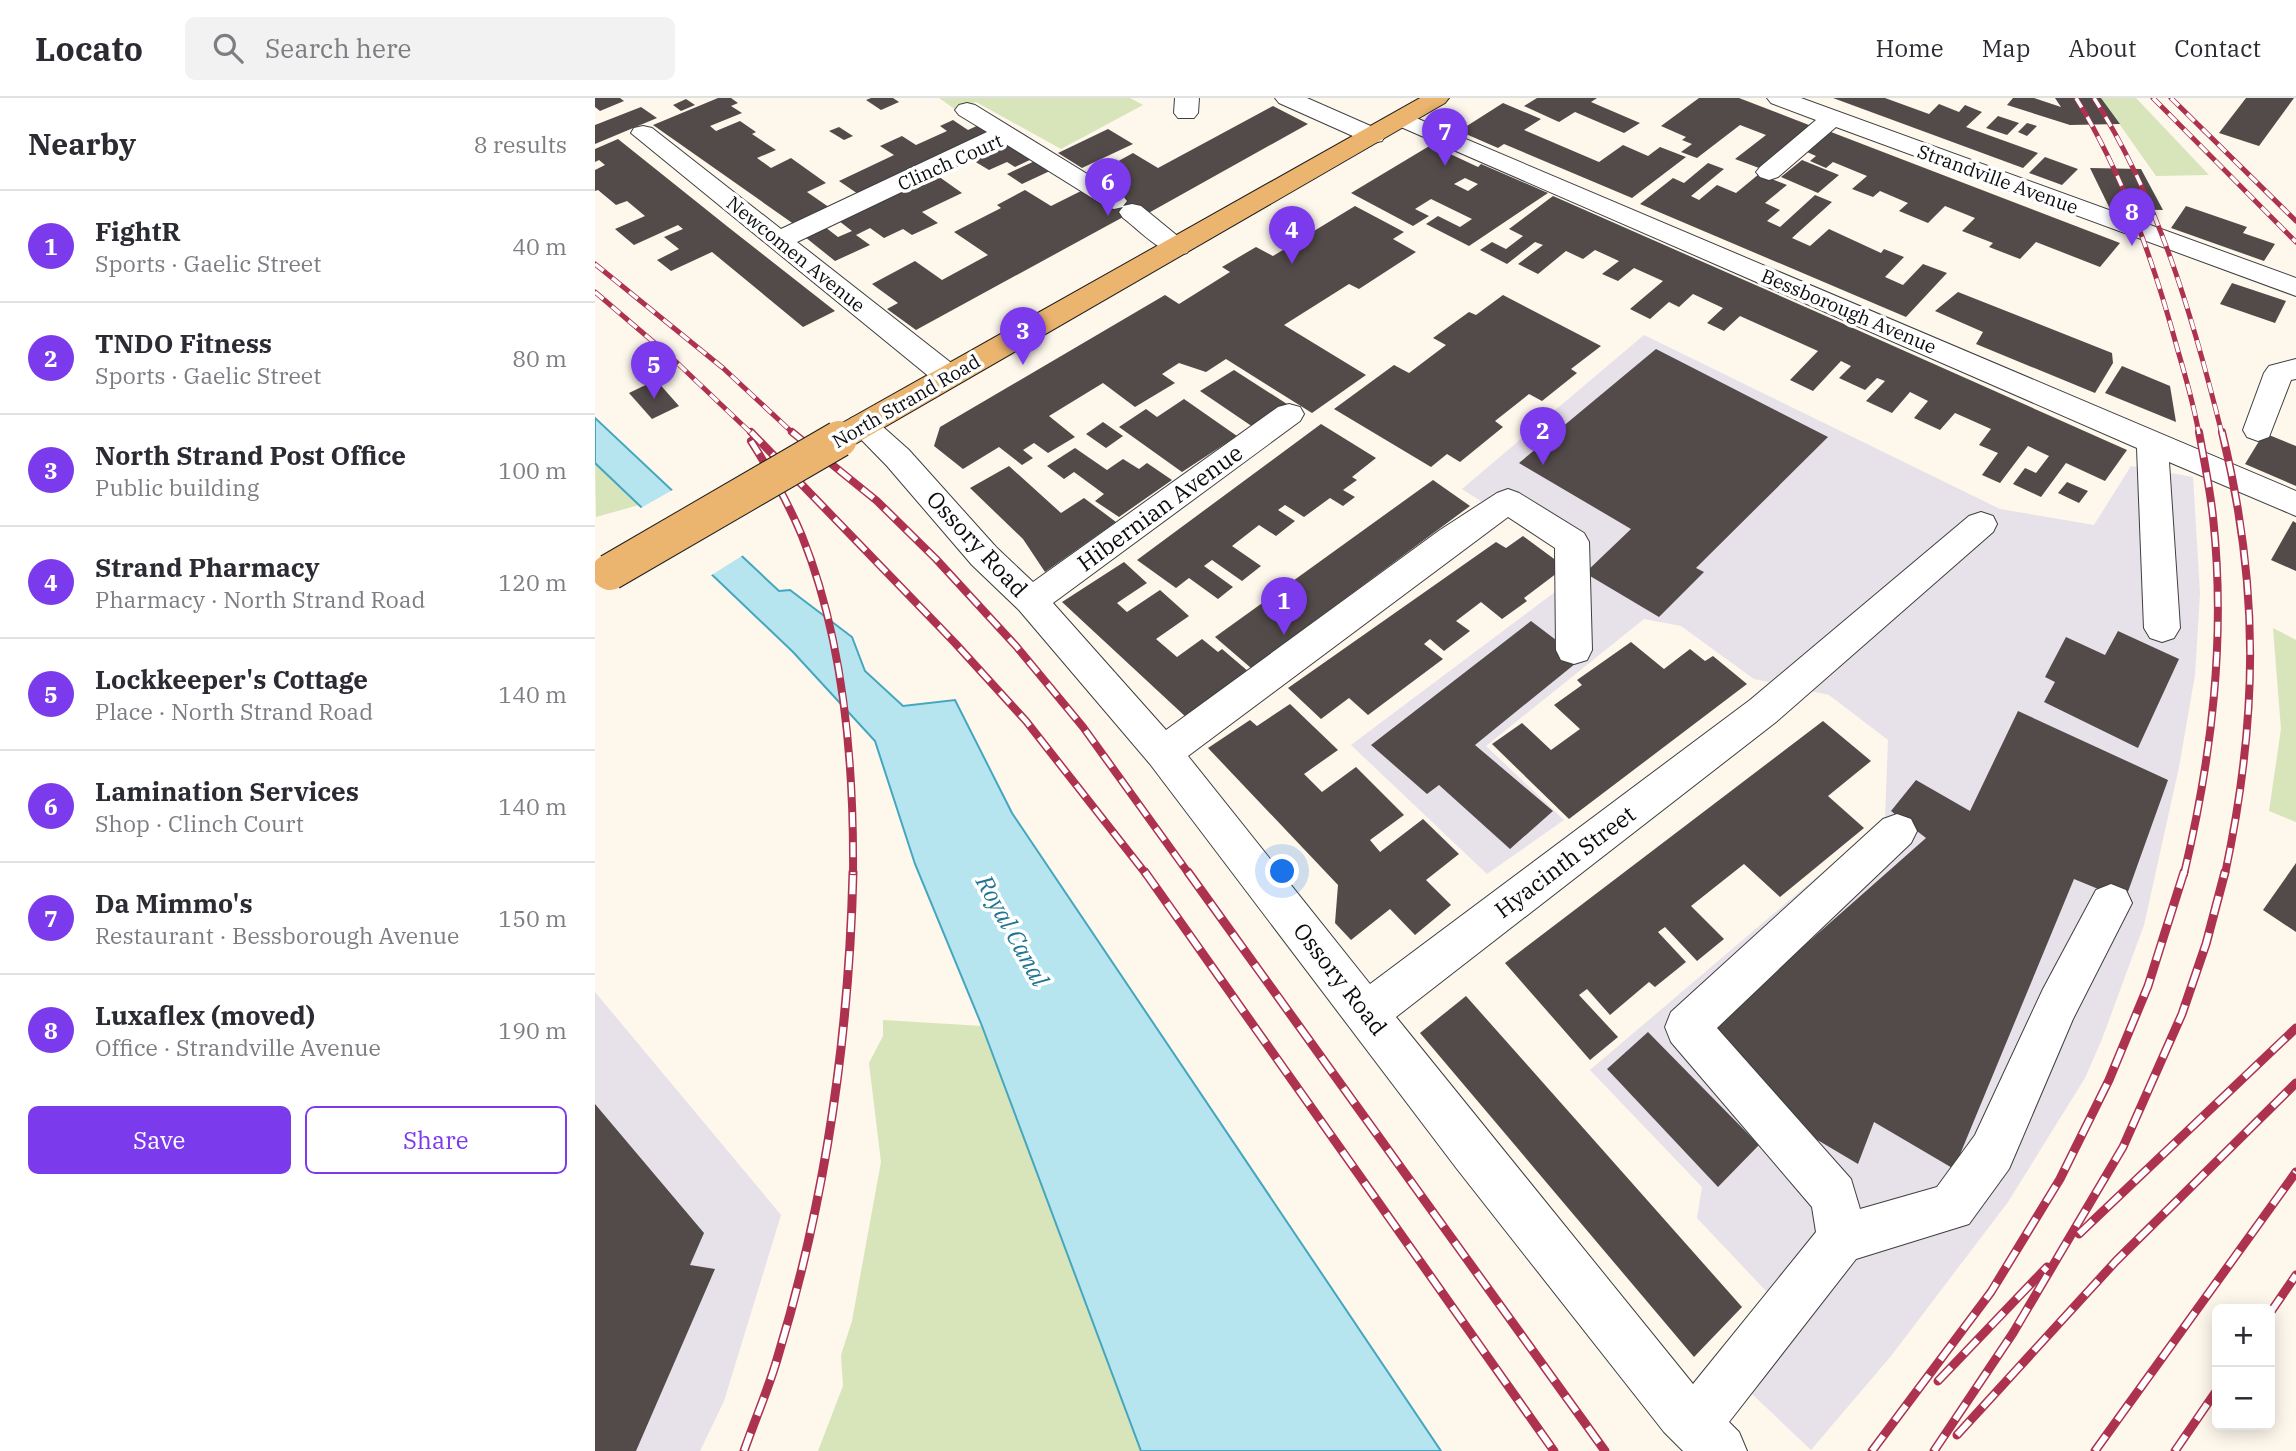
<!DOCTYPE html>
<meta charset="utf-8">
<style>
body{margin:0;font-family:"IBM Plex Serif",serif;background:#f2f2f3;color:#2b2b33}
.controls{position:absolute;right:21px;bottom:21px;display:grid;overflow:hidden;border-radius:10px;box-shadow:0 4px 18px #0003}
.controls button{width:63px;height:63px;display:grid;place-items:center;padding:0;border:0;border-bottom:2px solid #e1e1e2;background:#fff;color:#2b2b33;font:35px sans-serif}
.you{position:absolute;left:688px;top:774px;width:24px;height:24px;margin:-18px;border:5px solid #fff;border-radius:50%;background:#1a73e8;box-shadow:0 0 0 10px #1a73e833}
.badge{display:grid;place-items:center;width:46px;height:46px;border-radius:50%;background:#7c3aed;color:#fff;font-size:23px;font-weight:700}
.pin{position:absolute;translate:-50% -58px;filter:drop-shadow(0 2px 4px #0008)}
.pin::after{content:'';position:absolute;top:37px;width:24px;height:21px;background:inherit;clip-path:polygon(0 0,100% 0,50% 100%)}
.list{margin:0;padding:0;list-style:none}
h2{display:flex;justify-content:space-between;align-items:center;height:91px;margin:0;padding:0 28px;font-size:30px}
h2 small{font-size:23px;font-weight:400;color:#7c7c81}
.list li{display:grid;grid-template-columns:46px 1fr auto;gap:21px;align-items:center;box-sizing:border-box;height:112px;padding:0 28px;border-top:2px solid #e1e1e2}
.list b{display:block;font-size:26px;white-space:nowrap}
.list p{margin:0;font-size:23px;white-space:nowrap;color:#7c7c81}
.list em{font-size:23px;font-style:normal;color:#7c7c81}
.actions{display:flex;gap:14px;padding:21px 28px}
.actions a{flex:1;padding:16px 0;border:2px solid #7c3aed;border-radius:10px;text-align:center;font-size:24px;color:#7c3aed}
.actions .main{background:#7c3aed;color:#fff}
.icon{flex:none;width:38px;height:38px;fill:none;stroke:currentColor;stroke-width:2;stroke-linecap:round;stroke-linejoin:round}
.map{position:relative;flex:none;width:1701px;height:1353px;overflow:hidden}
header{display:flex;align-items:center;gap:42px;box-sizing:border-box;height:98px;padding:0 35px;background:#fff;border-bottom:2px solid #e1e1e2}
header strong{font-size:33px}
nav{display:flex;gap:38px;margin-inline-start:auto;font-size:24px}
.search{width:490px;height:63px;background:#f2f2f3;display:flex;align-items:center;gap:18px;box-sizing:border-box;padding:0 24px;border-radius:10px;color:#7c7c81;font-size:26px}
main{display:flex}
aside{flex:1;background:#fff}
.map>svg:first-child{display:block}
.industrial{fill:#e7e1ea}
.green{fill:#d8e4ba}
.water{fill:#b6e5ef;stroke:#44a6bf;stroke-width:2}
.pier{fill:#fdf7ec}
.building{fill:#534b49;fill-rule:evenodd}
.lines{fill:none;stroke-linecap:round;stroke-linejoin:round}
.minor-casing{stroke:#3f3f3f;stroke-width:2}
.major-casing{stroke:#1d1d1d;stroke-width:2}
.minor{fill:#fff;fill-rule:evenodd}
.major{fill:#ebb46f;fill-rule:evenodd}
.rail-far2-casing{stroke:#ad3250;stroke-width:5}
.rail-far1-casing{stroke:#ad3250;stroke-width:8}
.rail-casing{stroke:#ad3250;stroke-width:9}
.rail-far2{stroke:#fff;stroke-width:3.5;stroke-dasharray:11;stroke-linecap:butt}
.rail-far1{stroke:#fff;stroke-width:5;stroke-dasharray:15;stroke-linecap:butt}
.rail{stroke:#fff;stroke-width:6;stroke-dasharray:19;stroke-linecap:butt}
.major-bridge-casing{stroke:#1d1d1d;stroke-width:38;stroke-linecap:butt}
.major-bridge{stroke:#ebb46f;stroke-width:36}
.labels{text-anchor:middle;stroke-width:7;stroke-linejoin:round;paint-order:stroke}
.far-street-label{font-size:19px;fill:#0c0c0c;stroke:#fff}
.street-label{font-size:23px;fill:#0c0c0c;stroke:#fff}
.water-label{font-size:24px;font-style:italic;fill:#227590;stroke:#fff}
</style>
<header>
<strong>Locato</strong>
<div class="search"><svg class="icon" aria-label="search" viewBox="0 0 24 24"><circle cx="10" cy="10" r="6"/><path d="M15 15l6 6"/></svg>Search here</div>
<nav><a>Home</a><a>Map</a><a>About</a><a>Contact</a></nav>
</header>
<main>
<aside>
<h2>Nearby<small>8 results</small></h2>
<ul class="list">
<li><span class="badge">1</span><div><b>FightR</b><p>Sports · Gaelic Street</p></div><em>40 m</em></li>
<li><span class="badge">2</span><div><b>TNDO Fitness</b><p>Sports · Gaelic Street</p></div><em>80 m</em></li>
<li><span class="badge">3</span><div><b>North Strand Post Office</b><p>Public building</p></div><em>100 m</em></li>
<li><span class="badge">4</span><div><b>Strand Pharmacy</b><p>Pharmacy · North Strand Road</p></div><em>120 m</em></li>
<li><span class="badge">5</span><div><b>Lockkeeper's Cottage</b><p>Place · North Strand Road</p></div><em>140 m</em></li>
<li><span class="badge">6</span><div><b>Lamination Services</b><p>Shop · Clinch Court</p></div><em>140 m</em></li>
<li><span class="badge">7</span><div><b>Da Mimmo's</b><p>Restaurant · Bessborough Avenue</p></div><em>150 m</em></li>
<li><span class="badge">8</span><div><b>Luxaflex (moved)</b><p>Office · Strandville Avenue</p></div><em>190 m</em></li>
</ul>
<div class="actions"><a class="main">Save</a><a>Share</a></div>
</aside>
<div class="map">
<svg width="1701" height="1353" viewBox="0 0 1701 1353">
<rect width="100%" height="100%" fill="#fdf7ec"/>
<g class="industrial">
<polygon points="1049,237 1405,411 1499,427 1536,368 1598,379 1605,495 1600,577 1584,669 1549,827 1507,941 1490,980 1413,1104 1296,1258 1216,1352 1138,1278 1188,1211 1102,1120 1107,1089 995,972 1290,721 1293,642 1234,597 1159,581 1086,528 1049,521 891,648 969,722 892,776 756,647 964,491 981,464 867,391"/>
<polygon points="0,894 186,1117 129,1303 105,1353 0,1353"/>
</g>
<g class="green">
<polygon points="344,0 535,0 548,7 466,51 381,4 361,12"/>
<polygon points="1506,0 1541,0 1614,77 1561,78"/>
<polygon points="0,365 44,407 1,419"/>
<polygon points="1678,530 1701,542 1701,724 1674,713 1686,631"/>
<polygon points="288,922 387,928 546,1353 223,1353 248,1288 246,1257 257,1223 286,1064 274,965 288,938"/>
</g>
<polygon class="water" points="0,320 184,493 195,492 257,539 270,573 308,608 360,602 417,715 846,1353 546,1353 387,928 320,766 280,643 198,554 0,365"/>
<polygon class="pier" points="81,390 150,456 115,478 44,411"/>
<g class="building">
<polygon points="0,0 25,0 29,3 5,13 0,9"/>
<polygon points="123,0 136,0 143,5 136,8 147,15 115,28 121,33 145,23 161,34 157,36 181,52 162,60 176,70 196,60 231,85 212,94 238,112 203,129 58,27"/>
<polygon points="276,0 298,0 304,4 286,12 271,2"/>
<polygon points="942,0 1002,0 996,4 1045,25 1029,35 980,14 964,24 929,8"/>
<polygon points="1104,0 1144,0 1219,29 1164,70 1140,61 1171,37 1145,27 1102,60 1086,54 1097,46 1087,42 1091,39 1066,28"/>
<polygon points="1238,0 1290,0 1334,16 1344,6 1364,14 1370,7 1387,14 1371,29 1443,55 1428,70"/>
<polygon points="1418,0 1439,0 1466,9 1460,0 1506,0 1525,26 1475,27 1412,7"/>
<polygon points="1651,0 1699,0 1664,48 1624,35"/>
<polygon points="91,1 100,7 86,13 78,7"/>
<polygon points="908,5 946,21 929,32 1004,64 1028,47 1053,58 1065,49 1091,59 1037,100 909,46 903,50 864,33"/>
<polygon points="678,8 713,26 550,117 541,112 321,232 292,211 303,205 277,186 320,163 347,182 393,157 359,134 406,110 402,107 430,92 456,108 488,92 515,96 523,91 498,78 518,66 538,55 563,70"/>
<polygon points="46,9 62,20 0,46 0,27"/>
<polygon points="1403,18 1424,25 1412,37 1391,30"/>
<polygon points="358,22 373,32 386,26 403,36 269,100 244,83 299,57 285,48 307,38 321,47 352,33 345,28"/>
<polygon points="1432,25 1442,28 1432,38 1423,34"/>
<polygon points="244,29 258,38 249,42 234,33"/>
<polygon points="513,31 538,46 487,70 463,55"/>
<polygon points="1236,34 1288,54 1525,145 1505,169 1441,144 1425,161 1394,149 1398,145 1367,133 1380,120 1350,108 1333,125 1304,113 1313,105 1285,93 1278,99 1257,91 1272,78 1238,64 1231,70 1215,63 1221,58 1212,54"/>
<polygon points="23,41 133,129 240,213 208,229 117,154 76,173 62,162 84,151 69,139 88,131 83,127 39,147 20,131 50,118 32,103 21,107 3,92 0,93 0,72 10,67 4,62 0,64 0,51"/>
<polygon points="415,46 437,61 420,69 412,64 394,72 379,63"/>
<path d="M 836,47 L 883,69 L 886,66 L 953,95 L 874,148 L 831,126 L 843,118 L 865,129 L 877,121 L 836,101 L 820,111 L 834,118 L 818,128 L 756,95 ZM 870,80 L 883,86 L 873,93 L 859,86 Z"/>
<polygon points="1450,59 1483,71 1467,87 1434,75"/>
<polygon points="442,62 457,72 427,86 412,76"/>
<polygon points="1207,62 1244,77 1223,95 1186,79"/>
<polygon points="1113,65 1129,71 1096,98 1104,102 1122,87 1141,95 1164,76 1192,87 1170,105 1185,112 1172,123 1185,129 1220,97 1237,104 1197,140 1215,148 1234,131 1286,155 1289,151 1309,159 1290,179 1308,187 1328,166 1352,175 1311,219 1045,106 1078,80 1089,85"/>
<polygon points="1495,70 1546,71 1568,112 1515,111"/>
<polygon points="343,78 367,95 327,114 343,125 317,137 308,131 289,140 275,130 261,137 275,147 240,163 210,139 230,129 243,139 257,133 244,123"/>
<polygon points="958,98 1249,226 1532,352 1510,383 1471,365 1446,399 1418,386 1430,370 1441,375 1454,358 1433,348 1405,385 1387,377 1403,355 1384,347 1396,331 1360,315 1345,332 1319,320 1333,303 1315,294 1297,315 1271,303 1290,283 1282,280 1270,292 1244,280 1256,268 1246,263 1218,293 1195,282 1223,253 1145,218 1129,233 1112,225 1128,210 1098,196 1084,209 1074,204 1055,221 1035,211 1068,183 1039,170 1023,183 1007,176 1024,163 1000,152 988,161 971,153 943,176 923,166 948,147 940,144 912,166 885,152 897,144 911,151 928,138 914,131"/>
<polygon points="760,108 809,134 798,141 821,154 764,191 754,186 689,227 771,277 717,315 631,261 611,274 584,265 567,276 580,285 540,309 508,285 454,318 480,339 453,355 439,345 428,352 438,360 427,367 404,349 368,371 339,348 345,329 570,197 584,206 635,174 627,169 661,149 678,158"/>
<polygon points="1591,108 1652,129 1648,135 1680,146 1669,163 1576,130"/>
<polygon points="1637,185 1691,203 1680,225 1625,206"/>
<polygon points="1363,194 1517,255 1518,265 1500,295 1381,246 1388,234 1340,213"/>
<polygon points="908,197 1006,248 976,271 982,275 947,303 934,296 900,323 908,329 865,364 852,356 836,369 739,311 799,267 814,275 851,247 838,240 874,214 881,217"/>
<polygon points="1061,251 1233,339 1101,470 1109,474 1064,519 990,475 1036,431 924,365"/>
<polygon points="1527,268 1575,288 1581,324 1510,295"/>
<polygon points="639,272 692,306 658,329 605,293"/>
<polygon points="61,282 84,308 57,321 34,295"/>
<polygon points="589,301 642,338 587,374 524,329 551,311 562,319"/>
<polygon points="508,324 528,338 511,350 491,336"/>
<polygon points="726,326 781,360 757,379 762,382 748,392 760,399 748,408 735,400 709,419 690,407 683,412 700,423 681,438 664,427 637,448 666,468 647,483 617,462 609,468 638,489 623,501 594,480 581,490 542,462"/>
<polygon points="1669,335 1701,348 1701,388 1650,366"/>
<polygon points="480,350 512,372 528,361 544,371 552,365 577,382 524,419 500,403 509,396 479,374 469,381 452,368"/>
<polygon points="414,368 466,415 489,400 521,424 450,474 428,441 375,390"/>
<polygon points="838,382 875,408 656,570 620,539"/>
<polygon points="1472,384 1493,393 1484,405 1463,395"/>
<polygon points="1698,423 1701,425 1701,473 1676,462"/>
<polygon points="928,438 970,469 929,500 932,503 907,521 886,504 861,523 875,533 849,553 835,541 829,546 848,561 773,617 754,600 726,621 693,590 901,444 911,450"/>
<polygon points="529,464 552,485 522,505 532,514 565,492 594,518 561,541 582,559 607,541 623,554 627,551 654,574 592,620 467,504"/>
<polygon points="936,523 986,561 880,647 958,713 915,751 844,687 832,696 776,647"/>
<polygon points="1523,533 1584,561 1543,650 1449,604 1460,584 1450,579 1471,539 1510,557"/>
<polygon points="1036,544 1069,571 1095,551 1110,563 1118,558 1152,586 974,721 897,646 927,625 956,652 985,631 959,607 987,587 982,582"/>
<polygon points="695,606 743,652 709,676 727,694 761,669 809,717 775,742 785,754 828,721 864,756 831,782 856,807 820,837 795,811 756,842 740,825 743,787 613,650 655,622 662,628"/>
<polygon points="1423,613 1573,682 1530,802 1479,781 1359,1071 1279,1024 1263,1066 1209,1034 1116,930 1331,740 1296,713 1321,682 1375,713"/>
<polygon points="1228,623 1276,663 1233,698 1269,730 1185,799 1149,766 1096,808 1129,841 1102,863 1070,829 1063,834 1091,864 1060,889 1054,884 1015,917 992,891 984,897 1023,939 995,962 910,865"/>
<polygon points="1701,765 1701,834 1668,812"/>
<polygon points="871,898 1147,1209 1099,1259 825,935"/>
<polygon points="1053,934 1164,1047 1123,1089 1012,971"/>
<polygon points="0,1006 109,1135 95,1167 120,1171 41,1353 0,1353"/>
</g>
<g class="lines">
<g class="minor-casing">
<g id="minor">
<polygon points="580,0 604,0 603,15 599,20 583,20 579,15"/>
<polygon points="680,0 712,0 787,33 790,38 787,43 778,45 769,43 684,5"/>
<polygon points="1172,0 1206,0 1701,180 1701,198 1241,29 1183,79 1174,82 1165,79 1161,74 1165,69 1221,22 1176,5"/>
<path d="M 372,5 L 380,7 L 528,98 L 532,103 L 528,108 L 537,106 L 546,108 L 596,149 L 592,155 C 569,161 546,133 528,120 L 524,114 L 528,109 L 519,111 L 510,108 L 409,45 L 202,144 L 364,271 L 368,278 L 364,285 L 353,288 L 342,285 L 36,35 L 39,30 L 48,28 L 57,30 L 186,131 L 392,34 L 364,17 L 360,12 L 364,7 Z"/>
<polygon points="807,14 1701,393 1701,418 1574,364 1585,530 1579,540 1567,544 1555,540 1549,530 1542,350 799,26 795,21 799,16"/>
<polygon points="1701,261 1701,281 1696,282 1674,339 1663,343 1652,339 1648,332 1669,275 1674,268"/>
<polygon points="694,306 705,309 709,316 705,323 458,505 571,632 845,432 902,395 913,391 924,395 989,435 994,444 997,552 992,562 979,566 966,562 961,552 960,450 913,419 593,658 775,886 1155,602 1374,418 1386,414 1398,418 1402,426 1398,434 1181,624 801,919 1098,1286 1221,1134 1217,1109 1076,944 1070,929 1076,914 1288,721 1302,716 1316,721 1322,733 1316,745 1122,930 1256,1081 1265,1111 1342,1089 1380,1037 1448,891 1501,792 1516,786 1531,792 1537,805 1478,921 1414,1071 1374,1126 1261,1161 1134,1324 1144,1334 1152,1353 1088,1353 1069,1334 862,1071 555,666 424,512 377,467 292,368 252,327 256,320 267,317 278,320 314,352 401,449 438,484 683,309"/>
</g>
</g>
<g class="major-casing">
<polygon id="major" points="825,0 854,0 850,5 255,349 244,352 233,349 228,341 233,333"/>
</g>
<use href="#minor" class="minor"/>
<use href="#major" class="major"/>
<g class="rail-far2-casing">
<g id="rail-far2">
<path d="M 1481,0 C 1529,78 1559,165 1583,253 C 1591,280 1599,308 1604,336"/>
<path d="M 1499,0 C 1564,102 1598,220 1627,336"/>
<polyline points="1558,0 1701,144"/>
<polyline points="1576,0 1701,123"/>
<polyline points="0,166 128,270 199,336"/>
<polyline points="0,194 76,259 157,336"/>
</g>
</g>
<g class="rail-far1-casing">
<g id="rail-far1">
<polyline points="156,334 360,545 431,623 551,776"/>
<polyline points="197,334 282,403 341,461 421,548 488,629 594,776"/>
<path d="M 1627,334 C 1665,489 1663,621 1630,776"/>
<path d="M 156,343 C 175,373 193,404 207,438 C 249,542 259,664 258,776"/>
<path d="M 1589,776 C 1617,658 1631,540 1618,419 C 1615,391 1609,362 1604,334"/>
</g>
</g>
<g class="rail-casing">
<g id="rail">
<polyline points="550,774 959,1353"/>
<polyline points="593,774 1010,1353"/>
<polyline points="1484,1136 1701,930"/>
<polyline points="1675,1215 1701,1177"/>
<polyline points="1343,1283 1452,1169"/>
<polyline points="1362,1337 1521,1163 1701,985"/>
<path d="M 149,1353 C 160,1321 174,1290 183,1258 C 231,1100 254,939 258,774"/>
<polyline points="1277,1353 1396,1194 1465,1081 1514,982 1553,888 1589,774"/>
<polyline points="1339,1353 1418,1235 1528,1049 1587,916 1611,846 1630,774"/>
<polyline points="1500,1353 1701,1074"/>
<polyline points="1580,1353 1622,1292"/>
</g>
</g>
<use href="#rail-far2" class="rail-far2"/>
<use href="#rail-far1" class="rail-far1"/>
<use href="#rail" class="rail"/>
<g class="major-bridge-casing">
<polyline id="major-bridge" points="15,474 244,341"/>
</g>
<use href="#major-bridge" class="major-bridge"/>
</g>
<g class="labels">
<g class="far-street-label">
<text transform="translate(355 64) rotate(-24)" y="7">Clinch Court</text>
<text transform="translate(1403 81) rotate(20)" y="7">Strandville Avenue</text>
<text transform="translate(201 156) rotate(39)" y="7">Newcomen Avenue</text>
<text transform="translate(1254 213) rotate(23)" y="7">Bessborough Avenue</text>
<text transform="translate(311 303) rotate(-30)" y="7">North Strand Road</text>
</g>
<g class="street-label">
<text transform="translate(565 410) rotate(-36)" y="8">Hibernian Avenue</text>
<text transform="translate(382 446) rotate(47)" y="8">Ossory Road</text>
<text transform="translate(970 764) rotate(-37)" y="8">Hyacinth Street</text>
<text transform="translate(745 881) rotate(52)" y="8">Ossory Road</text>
</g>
<g class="water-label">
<text transform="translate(417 833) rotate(61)" y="8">Royal Canal</text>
</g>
</g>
</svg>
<div class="controls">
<button>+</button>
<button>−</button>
</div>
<div class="you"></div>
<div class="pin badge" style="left:689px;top:537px">1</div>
<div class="pin badge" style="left:948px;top:367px">2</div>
<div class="pin badge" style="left:428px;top:267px">3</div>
<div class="pin badge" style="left:697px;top:166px">4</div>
<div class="pin badge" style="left:59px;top:301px">5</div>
<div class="pin badge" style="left:513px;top:118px">6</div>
<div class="pin badge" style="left:850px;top:68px">7</div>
<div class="pin badge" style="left:1537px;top:148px">8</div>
</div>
</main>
